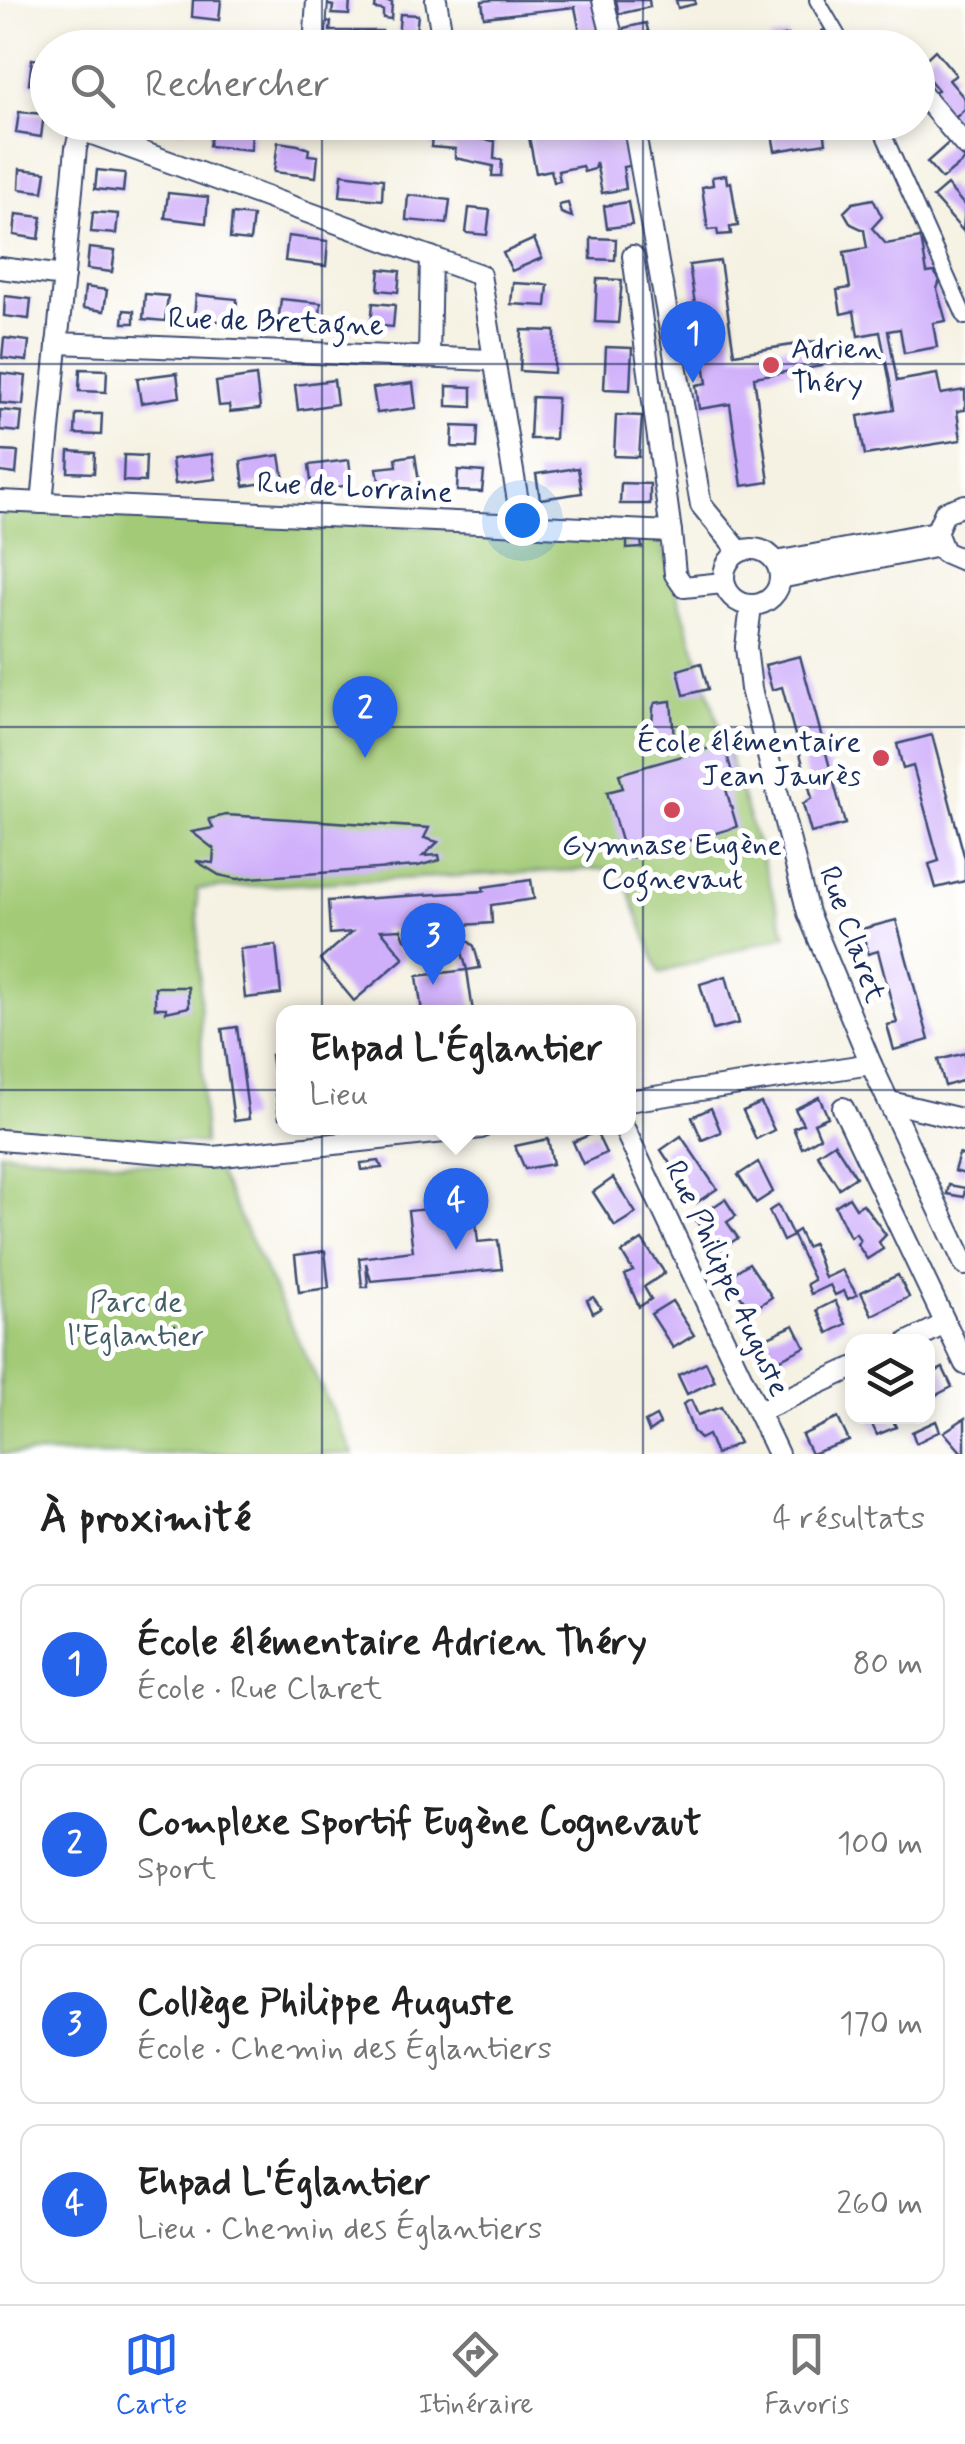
<!DOCTYPE html>
<html lang="fr">
<meta charset="utf-8">
<style>
body{margin:0;font-family:Mynerve,sans-serif;background:#f6f6f6;color:#222}
.controls{position:absolute;right:30px;bottom:30px;display:grid;overflow:hidden;border-radius:20px;box-shadow:0 5px 15px #0003}
.controls button{width:90px;height:90px;display:grid;place-items:center;padding:0;border:0;border-bottom:2px solid #e0e0e0;background:#fff;color:#222;font:50px sans-serif}
.you{position:absolute;left:522px;top:520px;width:35px;height:35px;margin:-25px;border:8px solid #fff;border-radius:50%;background:#1a73e8;box-shadow:0 0 0 15px #1a73e833}
.badge{display:grid;place-items:center;width:65px;height:65px;border-radius:50%;background:#2563eb;color:#fff;font-size:32px;font-weight:700}
.pin{position:absolute;translate:-50% -82px;filter:drop-shadow(0 2px 5px #0008)}
.pin::after{content:'';position:absolute;top:52px;width:35px;height:30px;background:inherit;clip-path:polygon(0 0,100% 0,50% 100%)}
.popup{position:absolute;left:276px;top:1005px;width:360px;height:130px;box-sizing:border-box;display:grid;place-content:center;border-radius:20px;background:#fff;filter:drop-shadow(0 2px 8px #0005);font-size:32px;white-space:nowrap;color:#767676}
.popup b{font-size:38px;color:#222}
.popup::after{content:'';position:absolute;left:50%;top:100%;margin-left:-20px;border:20px solid transparent;border-top-color:#fff}
.list{margin:0;padding:0;list-style:none}
h2{display:flex;justify-content:space-between;align-items:center;height:130px;margin:0;padding:0 40px;font-size:42px}
h2 small{font-size:32px;font-weight:400;color:#767676}
.list li{display:grid;grid-template-columns:65px 1fr auto;gap:30px;align-items:center;box-sizing:border-box;height:160px;margin:0 20px 20px;padding:0 20px;border:2px solid #e0e0e0;border-radius:20px}
.list b{display:block;font-size:38px;white-space:nowrap}
.list p{margin:0;font-size:32px;white-space:nowrap;color:#767676}
.list em{font-size:32px;font-style:normal;color:#767676}
.icon{flex:none;width:55px;height:55px;fill:none;stroke:currentColor;stroke-width:2;stroke-linecap:round;stroke-linejoin:round}
.map{position:relative;flex:none;width:965px;height:1454px;overflow:hidden}
.search{position:absolute;background:#fff;box-shadow:0 5px 15px #0003;left:30px;right:30px;top:30px;height:110px;display:flex;align-items:center;gap:25px;box-sizing:border-box;padding:0 35px;border-radius:55px;color:#767676;font-size:38px}
.sheet{height:850px;background:#fff}
nav{display:flex;justify-content:space-around;align-items:center;box-sizing:border-box;height:140px;border-top:2px solid #e0e0e0;background:#fff;font-size:28px;color:#767676}
nav a{display:grid;justify-items:center;gap:5px}
nav .on{color:#2563eb}
.map>svg:first-child{display:block}
.green{fill:#a3cb77;stroke:#5f7d6a;stroke-width:2.5}
.building{fill:#cfaffa}
.lines{fill:none;stroke-linecap:round;stroke-linejoin:round}
.pedestrian-casing{stroke:#3c4c72;stroke-width:18}
.minor-casing{stroke:#3c4c72;stroke-width:24}
.pedestrian{stroke:#fff;stroke-width:14}
.minor{stroke:#fff;stroke-width:20}
.grid{fill:none;stroke:#1b2f5e;stroke-width:2.5;stroke-opacity:0.55}
.poi-dot{fill:#d1495b;stroke:#fff;stroke-width:4}
.labels{text-anchor:middle;stroke-width:10;stroke-linejoin:round;paint-order:stroke}
.street-label{font-size:30px;fill:#1b2f5e;stroke:#fff}
.poi-label{font-size:30px;fill:#1b2f5e;stroke:#fff;text-anchor:start}
.park-label{font-size:30px;fill:#445e66;stroke:#fff}
</style>
<div class="map">
<svg width="965" height="1454" viewBox="0 0 965 1454">
<rect width="100%" height="100%" fill="#fff"/>
<filter id="ink" filterUnits="userSpaceOnUse"><feTurbulence type="fractalNoise" baseFrequency=".01" numOctaves="2"/><feDisplacementMap in="SourceGraphic" scale="20" xChannelSelector="R" yChannelSelector="G"/><feConvolveMatrix kernelMatrix="1 2 1 2 8 2 1 2 1" color-interpolation-filters="sRGB"/></filter>
<filter id="wash" filterUnits="userSpaceOnUse"><feTurbulence type="fractalNoise" baseFrequency=".0048" numOctaves="4" result="noise"/><feDisplacementMap in="SourceGraphic" scale="40" xChannelSelector="R" yChannelSelector="G"/><feGaussianBlur stdDeviation="2.25" result="paint"/><feColorMatrix in="noise" values="0 0 0 0 0 0 0 0 0 0 0 0 0 0 0 0 0 1.4 0 .05"/><feComposite in="paint" operator="in"/></filter>
<g filter="url(#wash)">
<rect width="100%" height="100%" fill="#f5f2e3"/>
<g class="green">
<polygon points="0,505 660,539 786,935 660,973 620,868 197,889 204,1144 0,1129"/>
<polygon points="0,1152 217,1170 353,1454 0,1454"/>
</g>
<g id="blocks">
<g class="building">
<polygon points="193,0 221,0 219,20 192,17"/>
<polygon points="325,0 350,0 349,15 332,14 333,6 325,4"/>
<polygon points="376,0 392,2 391,19 383,18 383,10 375,9"/>
<polygon points="492,0 596,0 608,48 583,48 575,7 484,17 482,1"/>
<polygon points="616,0 649,0 650,7 619,14"/>
<polygon points="676,0 695,0 695,4 678,8"/>
<polygon points="400,14 418,15 415,41 398,39"/>
<polygon points="323,22 331,22 330,31 382,31 381,42 398,43 397,48 329,48 329,39 322,37"/>
<polygon points="646,23 653,48 629,48 624,28"/>
<polygon points="828,28 836,46 828,47 822,31"/>
<polygon points="788,35 790,48 772,48 770,39"/>
<polygon points="123,36 148,41 147,48 121,48"/>
<polygon points="719,41 721,48 696,48 696,46"/>
<polygon points="935,50 956,75 949,80 965,99 965,109 953,120 932,96 938,90 918,66"/>
<polygon points="32,59 48,61 48,86 29,84"/>
<polygon points="19,112 44,114 41,137 16,133"/>
<polygon points="140,122 186,122 185,130"/>
<polygon points="370,122 450,124 449,132 479,131 478,139 495,141 494,159 502,160 501,176 492,176 493,166 455,158 455,149 431,147 432,135 389,131"/>
<polygon points="526,122 625,122 635,165 623,167 626,189 602,193 596,162 594,169 584,172 582,166 558,171 560,181 554,182 551,170 536,173"/>
<polygon points="648,122 669,122 672,135 652,140"/>
<polygon points="770,122 823,122 826,143 775,151"/>
<polygon points="212,126 252,130 251,150 209,146"/>
<polygon points="952,140 965,160 942,179 927,162"/>
<polygon points="278,142 298,145 309,149 308,155 318,156 316,177 274,172"/>
<polygon points="20,169 46,172 43,192 19,189"/>
<polygon points="97,170 125,173 123,192 95,189"/>
<polygon points="342,174 383,179 382,200 340,196"/>
<polygon points="726,175 727,183 731,182 738,226 730,227 731,234 718,235 717,229 708,230 702,187 713,185 712,177"/>
<polygon points="947,185 965,206 963,231 933,197"/>
<polygon points="168,193 208,197 206,223 165,218"/>
<polygon points="408,195 450,200 447,224 406,220"/>
<polygon points="873,199 882,217 872,228 886,244 921,238 927,273 934,272 940,280 937,289 946,321 933,323 937,347 904,353 900,329 888,331 897,381 937,374 941,394 965,390 965,410 957,411 961,440 865,455 858,416 894,410 890,382 880,332 858,336 854,311 841,314 837,290 850,288 844,252 867,248 864,230 851,224 844,212 853,203"/>
<polygon points="628,202 632,225 607,228 604,206"/>
<polygon points="568,203 572,217 561,213 559,205"/>
<polygon points="469,208 490,210 487,235 466,233"/>
<polygon points="93,212 118,214 116,234 91,232"/>
<polygon points="16,214 42,217 39,239 14,235"/>
<polygon points="232,214 253,216 250,241 230,239"/>
<polygon points="288,236 328,241 326,266 285,261"/>
<polygon points="591,238 616,239 615,260 591,259"/>
<polygon points="534,239 542,258 512,271 503,253"/>
<polygon points="89,248 115,251 112,272 87,269"/>
<polygon points="720,261 734,354 818,341 822,366 754,377 769,482 742,486 730,404 699,409 696,385 707,383 689,265"/>
<polygon points="380,269 400,271 398,292 378,290"/>
<polygon points="597,279 622,280 618,323 595,322"/>
<polygon points="513,283 548,285 546,306 511,304"/>
<polygon points="85,287 107,290 104,311 83,308"/>
<polygon points="145,294 168,296 165,321 143,319"/>
<polygon points="196,295 237,299 235,323 194,318"/>
<polygon points="5,296 31,299 29,319 4,316"/>
<polygon points="281,299 321,303 319,328 278,323"/>
<polygon points="373,303 395,305 393,327 371,325"/>
<polygon points="124,310 134,311 134,323 123,323"/>
<polygon points="522,330 555,331 554,373 520,371"/>
<polygon points="4,338 29,341 27,361 2,358"/>
<polygon points="606,347 632,348 630,390 604,389"/>
<polygon points="80,369 107,370 106,392 79,391"/>
<polygon points="1,373 26,376 23,405 0,403"/>
<polygon points="177,373 180,397 141,403 137,378"/>
<polygon points="256,376 260,409 230,412 229,405 219,406 216,382"/>
<polygon points="334,380 337,404 298,410 295,385"/>
<polygon points="413,383 416,408 377,413 373,388"/>
<polygon points="447,386 472,387 472,407 447,406"/>
<polygon points="532,397 557,398 555,439 530,439"/>
<polygon points="0,410 22,412 20,432 0,430"/>
<polygon points="76,414 102,414 101,435 75,434"/>
<polygon points="616,415 642,416 639,457 614,456"/>
<polygon points="453,426 478,427 477,448 452,447"/>
<polygon points="0,451 18,452 16,474 0,472"/>
<polygon points="69,451 95,453 94,473 68,472"/>
<polygon points="212,454 216,479 175,484 172,459"/>
<polygon points="124,455 146,456 145,482 123,481"/>
<polygon points="280,455 284,480 244,486 241,461"/>
<polygon points="415,455 420,488 381,493 377,468 397,466 396,458"/>
<polygon points="349,460 352,485 312,490 309,465"/>
<polygon points="578,468 582,493 540,499 536,474"/>
<polygon points="458,470 484,472 482,492 457,491"/>
<polygon points="621,483 650,484 650,504 620,504"/>
<polygon points="641,540 642,548 627,549 627,541"/>
<polygon points="800,656 845,824 811,833 803,804 812,798 782,687 772,690 765,665"/>
<polygon points="701,663 708,689 684,695 678,670"/>
<polygon points="671,701 674,738 659,739 652,727 653,708 655,703"/>
<polygon points="932,735 965,859 965,881 936,888 929,864 939,861 913,766 903,769 897,744"/>
<polygon points="724,744 733,776 723,779 737,827 626,859 607,792 623,788 619,774"/>
<polygon points="226,815 429,828 424,838 438,842 423,856 439,855 440,860 418,866 237,879 219,875 196,861 213,863 214,849 192,832 213,828 209,819"/>
<polygon points="531,880 534,899 491,905 492,923 416,928 422,935 458,933 474,946 480,968 467,970 473,1012 422,1012 417,976 467,970 460,945 452,939 414,944 405,939 401,929 381,930 404,958 354,1001 320,960 352,932 330,934 328,901 484,891 483,887"/>
<polygon points="896,920 929,1040 894,1050 887,1025 897,1023 878,951 868,954 862,929"/>
<polygon points="276,945 281,994 245,998 240,949"/>
<polygon points="726,976 739,1023 713,1030 700,984"/>
<polygon points="155,987 188,987 189,1007 166,1012 166,1008 155,1008"/>
<polygon points="237,1027 249,1119 234,1121 222,1029"/>
<polygon points="965,1053 965,1080 945,1086 938,1060"/>
<polygon points="284,1054 284,1118 279,1118 271,1055"/>
<polygon points="819,1097 828,1117 814,1123 820,1137 802,1148 793,1128 803,1124 795,1109"/>
<polygon points="761,1103 774,1130 756,1139 743,1111"/>
<polygon points="711,1108 721,1132 702,1140 692,1117"/>
<polygon points="596,1132 606,1153 583,1164 573,1142"/>
<polygon points="681,1136 717,1189 696,1203 661,1150"/>
<polygon points="548,1139 553,1164 525,1169 515,1146"/>
<polygon points="834,1143 856,1177 839,1188 817,1154"/>
<polygon points="959,1154 965,1156 965,1174 954,1171"/>
<polygon points="379,1161 382,1168 362,1170 361,1163"/>
<polygon points="758,1162 773,1192 756,1203 738,1175"/>
<polygon points="613,1178 636,1213 615,1226 593,1192"/>
<polygon points="949,1185 965,1188 964,1197 947,1194"/>
<polygon points="849,1197 856,1208 863,1204 886,1235 879,1242 883,1249 867,1259 857,1244 860,1241 856,1233 850,1237 835,1206"/>
<polygon points="725,1199 736,1216 727,1222 738,1238 717,1252 695,1219"/>
<polygon points="474,1204 478,1242 498,1240 502,1269 371,1281 366,1263 368,1287 362,1287 359,1258 413,1251 408,1211"/>
<polygon points="778,1205 793,1236 783,1241 769,1211"/>
<polygon points="798,1230 806,1247 813,1244 825,1278 842,1270 857,1295 848,1299 844,1291 835,1295 830,1285 811,1294 807,1284 814,1280 792,1234"/>
<polygon points="642,1240 665,1273 644,1287 651,1299 639,1307 625,1275 633,1271 622,1253"/>
<polygon points="325,1251 329,1288 299,1292 295,1255"/>
<polygon points="749,1263 772,1297 751,1311 728,1277"/>
<polygon points="898,1275 909,1297 872,1315 861,1292"/>
<polygon points="593,1297 601,1308 593,1313 587,1300"/>
<polygon points="672,1301 694,1335 673,1348 651,1314"/>
<polygon points="835,1301 846,1324 828,1333 817,1310"/>
<polygon points="794,1325 805,1347 768,1365 757,1342"/>
<polygon points="706,1362 715,1381 687,1394 678,1375"/>
<polygon points="943,1368 952,1387 928,1399 928,1375"/>
<polygon points="691,1400 698,1415 721,1407 739,1443 716,1454 708,1435 700,1439 693,1431 683,1404"/>
<polygon points="656,1416 660,1424 649,1432 645,1422"/>
<polygon points="868,1416 891,1416 896,1427 877,1435"/>
<polygon points="838,1418 849,1441 811,1454 802,1435"/>
<polygon points="965,1418 965,1454 963,1454 944,1432"/>
<polygon points="936,1421 940,1431 916,1443 912,1432"/>
</g>
</g>
</g>
<g filter="url(#ink)">
<use href="#blocks" fill-opacity="0" stroke="#3c4c72" stroke-width="2.5"/>
<g class="lines">
<g class="pedestrian-casing">
<g id="pedestrian">
<polyline points="817,0 845,48"/>
<polyline points="878,122 965,317"/>
</g>
</g>
<g class="minor-casing">
<g id="minor">
<polyline points="436,0 444,48"/>
<polyline points="603,0 615,48"/>
<polyline points="314,48 317,0"/>
<polyline points="918,90 965,145"/>
<polyline points="633,122 701,505 739,551"/>
<polyline points="633,256 671,532"/>
<polyline points="0,268 64,276"/>
<polyline points="57,343 492,360"/>
<polyline points="429,357 431,257"/>
<polyline points="0,501 671,532 675,574 684,587 723,583"/>
<polyline points="42,503 76,148 79,137 87,132 480,275 522,525"/>
<polyline points="965,505 945,512 936,532 944,552 965,561"/>
<circle cx="752" cy="577" r="28"/>
<polyline points="776,562 936,532"/>
<polyline points="780,578 939,546"/>
<polyline points="751,606 746,647 751,689 808,913 871,1064 965,1265"/>
<polyline points="628,1101 871,1064"/>
<polyline points="890,1102 965,1120"/>
<polyline points="843,1108 965,1364"/>
<polyline points="624,1128 778,1454"/>
<polyline points="0,1140 214,1157 481,1128"/>
<polyline points="908,1342 945,1324"/>
<polyline points="758,1412 852,1368"/>
</g>
</g>
<use href="#pedestrian" class="pedestrian"/>
<use href="#minor" class="minor"/>
</g>
</g>
<path class="grid" d="M 322,0 L 322,48M 643,0 L 643,48M 322,122 L 322,1454M 643,122 L 643,1454M 0,364 L 965,364M 0,727 L 965,727M 0,1090 L 965,1090"/>
<g class="poi-dot">
<circle cx="771" cy="365" r="10"/>
<circle cx="881" cy="758" r="10"/>
<circle cx="672" cy="810" r="10"/>
</g>
<g class="labels">
<g class="street-label">
<text transform="translate(276 321) rotate(2)" y="10">Rue de Bretagne</text>
<text transform="translate(355 487) rotate(3)" y="10">Rue de Lorraine</text>
<text transform="translate(853 934) rotate(70)" y="10">Rue Claret</text>
<text transform="translate(728 1278) rotate(65)" y="10">Rue Philippe Auguste</text>
</g>
<g class="poi-label">
<text x="791" y="358">Adrien<tspan x="791" dy="34">Théry</tspan></text>
<text x="861" y="751" text-anchor="end">École élémentaire<tspan x="861" dy="34">Jean Jaurès</tspan></text>
<text x="672" y="854" text-anchor="middle">Gymnase Eugène<tspan x="672" dy="34">Cognevaut</tspan></text>
</g>
<g class="park-label">
<text x="136" y="1311">Parc de<tspan x="136" dy="34">l'Eglantier</tspan></text>
</g>
</g>
</svg>
<div class="controls">
<button><svg class="icon" aria-label="layers" viewBox="0 0 24 24"><path d="M12 4l9 5-9 5-9-5zM3 14l9 5 9-5"/></svg></button>
</div>
<div class="you"></div>
<div class="pin badge" style="left:693px;top:383px">1</div>
<div class="pin badge" style="left:365px;top:758px">2</div>
<div class="pin badge" style="left:433px;top:985px">3</div>
<div class="pin badge" style="left:456px;top:1250px">4</div>
<div class="popup"><b>Ehpad L'Églantier</b>Lieu</div>
<div class="search"><svg class="icon" aria-label="search" viewBox="0 0 24 24"><circle cx="10" cy="10" r="6"/><path d="M15 15l6 6"/></svg>Rechercher</div>
</div>
<section class="sheet">
<h2>À proximité<small>4 résultats</small></h2>
<ul class="list">
<li><span class="badge">1</span><div><b>École élémentaire Adrien Théry</b><p>École · Rue Claret</p></div><em>80 m</em></li>
<li><span class="badge">2</span><div><b>Complexe Sportif Eugène Cognevaut</b><p>Sport</p></div><em>100 m</em></li>
<li><span class="badge">3</span><div><b>Collège Philippe Auguste</b><p>École · Chemin des Églantiers</p></div><em>170 m</em></li>
<li><span class="badge">4</span><div><b>Ehpad L'Églantier</b><p>Lieu · Chemin des Églantiers</p></div><em>260 m</em></li>
</ul>
</section>
<nav>
<a class="on"><svg class="icon" aria-label="map" viewBox="0 0 24 24"><path d="M3 6l6-2 6 2 6-2v14l-6 2-6-2-6 2zM9 4v14M15 6v14"/></svg>Carte</a>
<a><svg class="icon" aria-label="directions" viewBox="0 0 24 24"><path d="M12 3l9 9-9 9-9-9zM9 14v-3h6M13 9l2 2-2 2"/></svg>Itinéraire</a>
<a><svg class="icon" aria-label="saved" viewBox="0 0 24 24"><path d="M7 4h10v16l-5-4-5 4z"/></svg>Favoris</a>
</nav>
